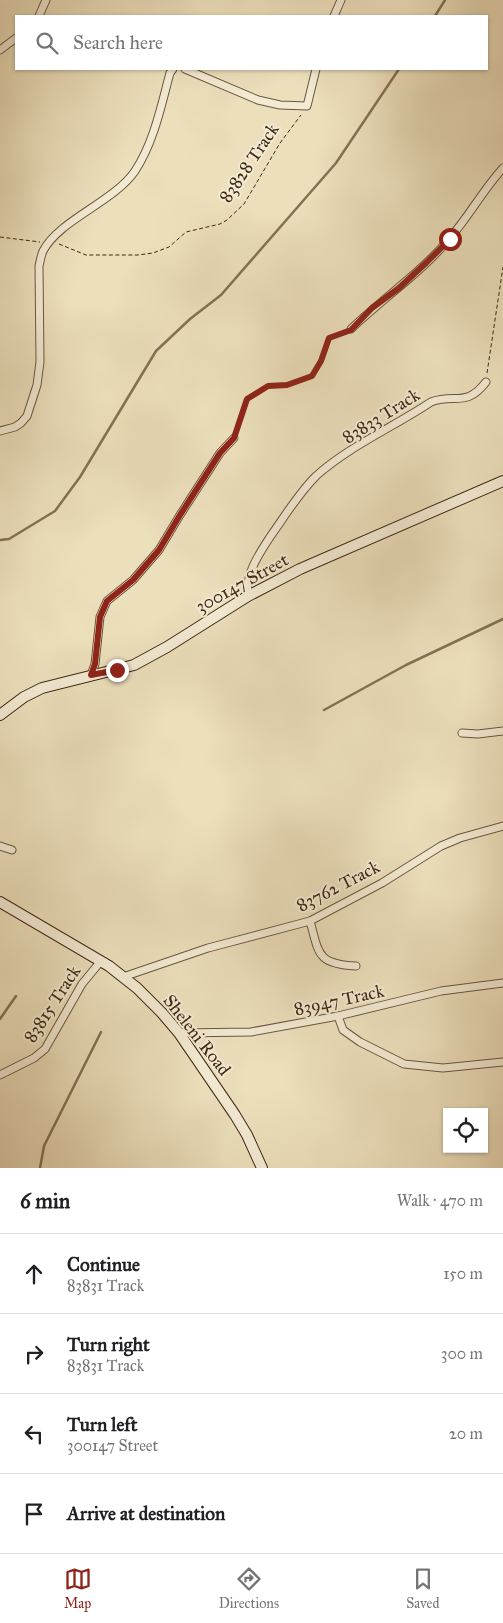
<!DOCTYPE html>
<meta charset="utf-8">
<style>
body{margin:0;font-family:"IM FELL Great Primer",serif;background:#f2f2f2;color:#202124}
.controls{position:absolute;right:15px;bottom:15px;display:grid;overflow:hidden;border-radius:0px;box-shadow:0 1px 4px #0004}
.controls button{width:45px;height:45px;display:grid;place-items:center;padding:0;border:0;border-bottom:1px solid #e0e0e0;background:#fff;color:#202124;font:25px sans-serif}
.stop{position:absolute;width:15px;height:15px;margin:-11px;border:4px solid #8f2418;border-radius:50%;background:#fff}
.stop.end{background:#8f2418;border-color:#fff;box-shadow:0 1px 5px #0008}
.list{margin:0;padding:0;list-style:none}
h2{display:flex;justify-content:space-between;align-items:center;height:65px;margin:0;padding:0 20px;font-size:21px}
h2 small{font-size:16px;font-weight:400;color:#757577}
.list li{display:grid;grid-template-columns:32px 1fr auto;gap:15px;align-items:center;box-sizing:border-box;height:80px;padding:0 20px;border-top:1px solid #e0e0e0}
.list b{display:block;font-size:19px;white-space:nowrap}
.list p{margin:0;font-size:16px;white-space:nowrap;color:#757577}
.list em{font-size:16px;font-style:normal;color:#757577}
.icon{flex:none;width:28px;height:28px;fill:none;stroke:currentColor;stroke-width:2;stroke-linecap:round;stroke-linejoin:round}
.map{position:relative;flex:none;width:503px;height:1168px;overflow:hidden}
.search{position:absolute;background:#fff;box-shadow:0 1px 4px #0004;left:15px;right:15px;top:15px;height:55px;display:flex;align-items:center;gap:12px;box-sizing:border-box;padding:0 18px;border-radius:0px;color:#757577;font-size:19px}
.sheet{height:385px;background:#fff}
nav{display:flex;justify-content:space-around;align-items:center;box-sizing:border-box;height:70px;border-top:1px solid #e0e0e0;background:#fff;font-size:14px;color:#757577}
nav a{display:grid;justify-items:center;gap:2px}
nav .on{color:#8f2418}
.map>svg:first-child{display:block}
.lines{fill:none;stroke-linecap:round;stroke-linejoin:round}
.stream{stroke:#847156;stroke-width:2.5}
.street-casing{stroke:#6b563d;stroke-width:9}
.secondary-casing{stroke:#402813;stroke-width:12}
.path{stroke:#402813;stroke-width:1;stroke-dasharray:4 2.5;stroke-linecap:butt}
.street{stroke:#f3ead3;stroke-width:7}
.secondary{stroke:#f3ead3;stroke-width:10}
.route{stroke:#8f2418;stroke-width:6}
.labels{text-anchor:middle;stroke-width:4;stroke-linejoin:round;paint-order:stroke}
.street-label{font-size:18px;fill:#402813;stroke:#f3ead3}
</style>
<div class="map">
<svg width="503" height="1168" viewBox="0 0 503 1168">
<rect width="100%" height="100%" fill="#ecdfbc"/>
<filter id="stains"><feTurbulence type="fractalNoise" baseFrequency=".004" numOctaves="4"/><feColorMatrix values="0 0 0 0 .2 0 0 0 0 .09 0 0 0 0 .02 0 0 0 .5 -.17"/></filter>
<radialGradient id="worn" r=".72"><stop offset=".6" stop-color="#630" stop-opacity="0"/><stop offset="1" stop-color="#630" stop-opacity=".3"/></radialGradient>
<g class="lines">
<g class="stream">
<polyline points="435,16 445,0"/>
<polyline points="0,540 9,539 55,511 80,477 156,351 190,319 221,295 336,163 399,69"/>
<polyline points="324,710 406,665 503,619"/>
<polyline points="0,1019 16,996"/>
<polyline points="40,1168 44,1146 101,1032"/>
</g>
<g class="street-casing">
<g id="street">
<polyline points="39,16 46,0"/>
<polyline points="334,16 341,0"/>
<polyline points="0,50 16,38"/>
<polyline points="185,69 258,100 280,105 307,106 316,69"/>
<path d="M 351,329 C 383,298 421,273 450,238 C 469,216 483,190 503,168"/>
<path d="M 0,431 L 15,427 L 21,423 L 27,416 L 37,385 L 40,362 L 39,266 C 40,261 41,256 43,251 C 59,220 114,202 135,171 C 154,142 161,106 170,73 L 173,69"/>
<path d="M 248,596 C 245,574 259,554 270,537 C 285,516 298,494 316,476 C 348,447 395,426 431,402 C 455,393 466,408 486,382"/>
<polyline points="91,675 95,664 100,617 107,601 133,580 159,550 180,515 220,453 234,438"/>
<polyline points="462,733 478,734 503,731"/>
<polyline points="0,846 12,850"/>
<path d="M 310,921 C 319,954 317,964 356,966"/>
<polyline points="123,977 208,948 310,921 382,883 441,846 460,838 503,826"/>
<polyline points="338,1016 343,1030 360,1042 404,1064 443,1068 503,1062"/>
<polyline points="179,1033 251,1032 338,1016 441,991 503,983"/>
<polyline points="0,1075 34,1058 45,1049 82,984 101,961"/>
</g>
</g>
<g class="secondary-casing">
<g id="secondary">
<polyline points="0,715 24,697 42,688 134,665 167,647 248,596 300,569 503,481"/>
<polyline points="0,902 109,966 137,988 162,1013 179,1033 235,1115 247,1135 262,1168"/>
</g>
</g>
<g class="path">
<polyline points="0,237 40,242"/>
<polyline points="59,244 86,255 138,255 153,253 169,247 186,232 220,224 227,220 244,204 280,143 301,115"/>
<polyline points="487,373 503,267"/>
<polyline points="236,431 247,399 269,386 287,385 312,375 321,361 329,338 343,332"/>
</g>
<use href="#street" class="street"/>
<use href="#secondary" class="secondary"/>
</g>
<g class="lines">
<polyline class="route" points="117,670 91,675 95,664 100,617 107,601 133,580 159,550 180,515 220,453 234,438 247,399 268,386 287,385 312,376 321,361 329,338 351,330 372,308 399,288 427,262 450,239"/>
</g>
<g class="labels">
<g class="street-label">
<text transform="translate(249 163) rotate(-56)" y="6">83828 Track</text>
<text transform="translate(381 416) rotate(-32)" y="6">83833 Track</text>
<text transform="translate(242 583) rotate(-29)" y="6">300147 Street</text>
<text transform="translate(338 886) rotate(-27)" y="6">83762 Track</text>
<text transform="translate(339 1000) rotate(-12)" y="6">83947 Track</text>
<text transform="translate(52 1004) rotate(-57)" y="6">83815 Track</text>
<text transform="translate(197 1035) rotate(52)" y="6">Sheleni Road</text>
</g>
</g>
<rect width="100%" height="100%" filter="url(#stains)"/>
<rect width="100%" height="100%" fill="url(#worn)"/>
</svg>
<div class="controls">
<button><svg class="icon" aria-label="locate" viewBox="0 0 24 24"><circle cx="12" cy="12" r="6"/><path d="M12 2v4M12 18v4M2 12h4M18 12h4"/></svg></button>
</div>
<div class="stop" style="left:450px;top:239px"></div>
<div class="stop end" style="left:117px;top:670px"></div>
<div class="search"><svg class="icon" aria-label="search" viewBox="0 0 24 24"><circle cx="10" cy="10" r="6"/><path d="M15 15l6 6"/></svg>Search here</div>
</div>
<section class="sheet">
<h2>6 min<small>Walk · 470 m</small></h2>
<ul class="list">
<li><svg class="icon" aria-label="ahead" viewBox="0 0 24 24"><path d="M12 20V5M6 11l6-6 6 6"/></svg><div><b>Continue</b><p>83831 Track</p></div><em>150 m</em></li>
<li><svg class="icon" aria-label="right" viewBox="0 0 24 24"><path d="M7 20v-9h11M14 6l5 5-5 5"/></svg><div><b>Turn right</b><p>83831 Track</p></div><em>300 m</em></li>
<li><svg class="icon" aria-label="left" viewBox="0 0 24 24"><path d="M17 20v-9H6M10 6l-5 5 5 5"/></svg><div><b>Turn left</b><p>300147 Street</p></div><em>20 m</em></li>
<li><svg class="icon" aria-label="arrive" viewBox="0 0 24 24"><path d="M6 21V4h12l-3 4 3 4H6"/></svg><div><b>Arrive at destination</b></div></li>
</ul>
</section>
<nav>
<a class="on"><svg class="icon" aria-label="map" viewBox="0 0 24 24"><path d="M3 6l6-2 6 2 6-2v14l-6 2-6-2-6 2zM9 4v14M15 6v14"/></svg>Map</a>
<a><svg class="icon" aria-label="directions" viewBox="0 0 24 24"><path d="M12 3l9 9-9 9-9-9zM9 14v-3h6M13 9l2 2-2 2"/></svg>Directions</a>
<a><svg class="icon" aria-label="saved" viewBox="0 0 24 24"><path d="M7 4h10v16l-5-4-5 4z"/></svg>Saved</a>
</nav>
